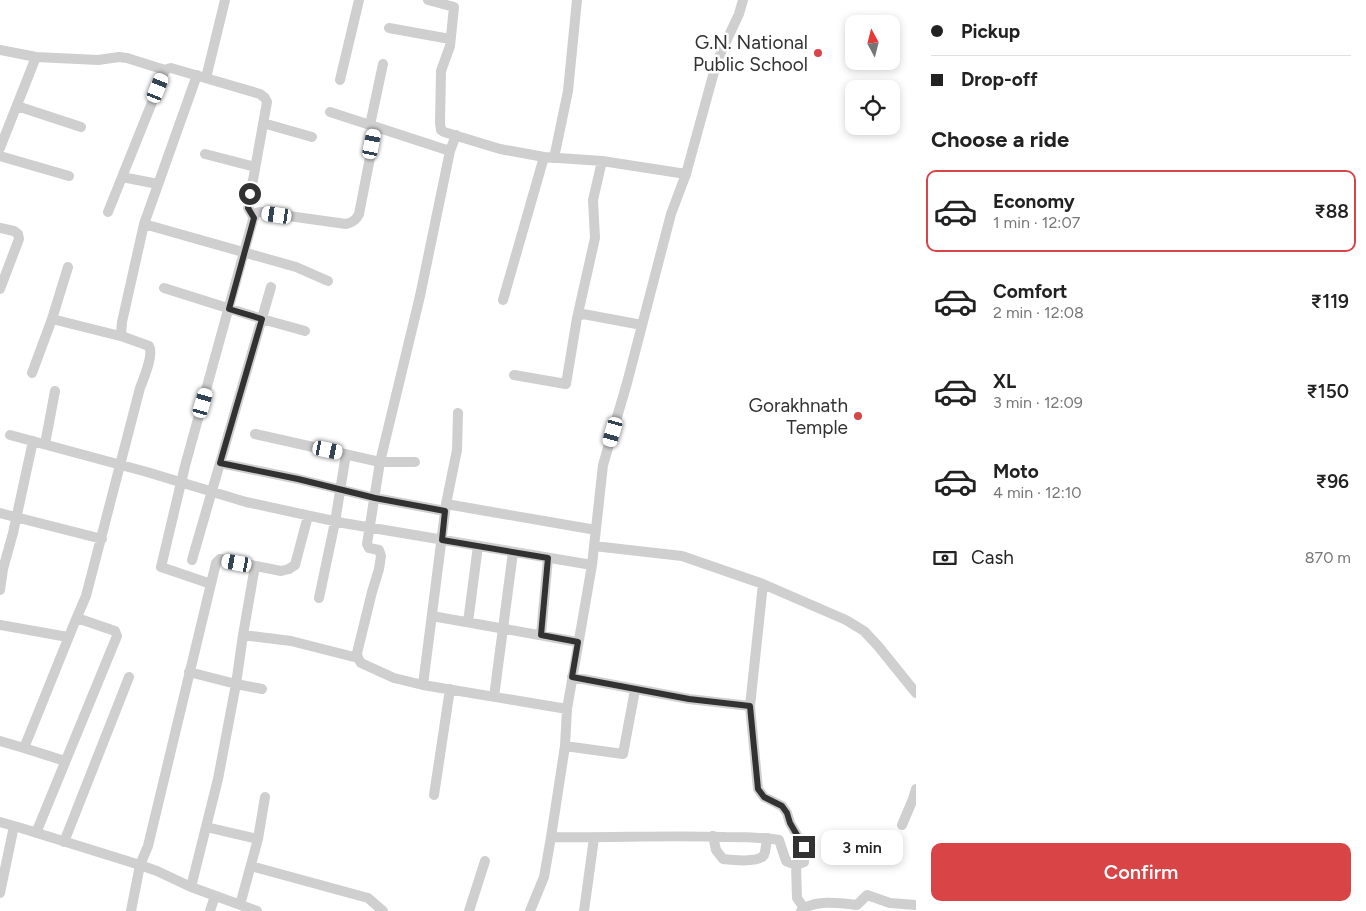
<!DOCTYPE html>
<html lang="en">
<head>
<meta charset="utf-8">
<style>
  :root { --surface:#fff; --page:#f6f6f6; --text:#222; --muted:#767676; --line:#e0e0e0; --accent:#d94547 }
  body { margin:0; font-family:Figtree,sans-serif; background:var(--page); color:var(--text); height:100vh; display:flex; flex-direction:column; font-size:19px; white-space:nowrap }
  * { box-sizing:border-box; margin:0 }
  p { font-size:16px; color:var(--muted) }
  .icon { flex:none; width:28px; height:28px; fill:none; stroke:currentColor; stroke-width:2; stroke-linecap:round; stroke-linejoin:round }
  .map { position:relative; flex:1; overflow:hidden }
  .sheet { display:flex; flex-direction:column; background:var(--surface); width:450px }
  .sheet>* { flex:none }
  .hud { display:grid; align-content:center; height:110px; padding:0 15px; background:var(--surface) }
  .needle { width:32px; rotate:353deg }
  .fabs { position:absolute; left:845px; top:15px; display:grid; gap:10px }
  .fabs a { display:grid; place-items:center; width:55px; height:55px; border-radius:10px; background:var(--surface); box-shadow:0 2px 8px #0003; font-size:25px }
  .end { position:absolute; width:22px; height:22px; margin:-11px; border:6px solid #323232; background:#fff; box-shadow:0 0 0 2px #fff }
  .from { border-radius:50% }
  .bubble { position:absolute; height:35px; border-radius:10px; background:var(--surface); box-shadow:0 2px 8px #0003; font-size:16px; font-weight:600; line-height:35px; text-align:center }
  .car { position:absolute; width:15px; height:30px; margin:-15px -8px; border-radius:6px; box-shadow:0 0 4px 1px #0007; background:linear-gradient(#fff 24%,#345 0 40%,#fff 0 76%,#345 0 86%,#fff 0) }
  .hud b { display:flex; align-items:center; gap:18px; height:48px; font-size:19px }
  .hud b+b { border-top:1px solid var(--line) }
  .hud i { width:12px; height:12px; background:var(--text) }
  ul { padding:0; list-style:none }
  li { display:flex; align-items:center; gap:15px; height:82px; margin:0 10px 8px; padding:0 5px; border:2px solid transparent; border-radius:10px }
  li div { flex:1 }
  li b { display:block; font-size:19px }
  li em { font-style:normal; font-weight:600 }
  li.on { border-color:var(--accent) }
  li>.icon { width:45px; height:45px; stroke-width:1.5 }
  h2 { padding:0 15px; font-size:22px; line-height:60px }
  .pay { display:flex; align-items:center; gap:12px; height:55px; padding:0 15px; font-size:19px }
  .pay p { margin-inline-start:auto }
  .button { display:flex; gap:10px; margin-top:auto; padding:10px 15px }
  .button a { flex:1; height:58px; border-radius:10px; background:var(--accent); color:#fff; font-size:20px; font-weight:600; line-height:58px; text-align:center }
  main { display:flex; flex:1; min-height:0 }
  .map>svg:first-child { display:block }
  .lines { fill:none; stroke-linecap:round; stroke-linejoin:round }
  .minor { stroke:#cfcfcf; stroke-width:10 }
  .route { stroke:#323232; stroke-width:6 }
  .poi-dot { fill:#d94547; stroke:#fff; stroke-width:2 }
  .labels { text-anchor:middle; stroke-width:5; stroke-linejoin:round; paint-order:stroke }
  .poi-label { font-size:19px; fill:#323232; stroke:#fff; text-anchor:end }
</style>
</head>
<body>
<main>
<div class="map">
<svg width="916" height="911" viewBox="0 0 916 911">
  <rect width="100%" height="100%" fill="#fff"/>
  <g class="lines">
    <path class="minor" d="M428,0l26,7 -4,39 -9,25 -1,52 1,7 3,2 56,17 44,8 58,4 84,13
      M389,28l61,11
      M0,50l36,7 62,3 21,-3 8,1 38,12
      M206,78l19,-78
      M340,80l19,-80
      M17,106l64,21
      M330,112l120,39
      M263,123l49,14
      M370,125l13,-61
      M456,135l-6,16 -30,145 -40,166 -13,82 2,4 10,2 2,6 -2,13 -7,23 -15,61 1,5 3,5 33,15 29,7 144,24
      M0,148l36,-91
      M205,154l50,13
      M0,156l69,20
      M554,158l14,-67 9,-91
      M122,177l36,7
      M108,212l57,-142 2,-1 4,-1 89,26 5,4 2,4 -19,106 6,10
      M144,224l152,43 32,14
      M0,228l14,3 4,3 1,5 -19,50
      M68,267l-16,52 72,18
      M164,288l98,31 43,12
      M503,300l41,-143
      M577,318l18,-80 -2,-38 9,-39
      M32,373l20,-54
      M514,375l52,9 11,-66 1,-2 5,-2 59,11
      M255,434l125,28h35
      M10,435l137,37 99,30 97,21 249,42
      M45,444l10,-53
      M220,463l78,16 77,19 70,13
      M446,504l150,26
      M0,513l102,26
      M594,546l88,10 81,28 83,36 18,11 14,15 38,47
      M192,560l79,-273
      M255,566l-12,69 -7,49 26,5
      M211,584l-50,-17 24,-101 69,-250 2,-3 4,-1 86,12c7,-2 10,-4 13,-10l17,-87
      M763,584l-13,122 8,83 6,8 18,9 5,7 3,10 14,24v15l-8,3
      M0,590l3,-21 10,-36 20,-92
      M319,598l16,-76 11,-68
      M432,616l146,26
      M468,622l10,-76
      M0,625l68,12
      M243,635l48,6 67,17
      M541,635l7,-77
      M189,672l47,12 -18,95 -27,108
      M572,677l117,22 61,7
      M423,685l23,-181 11,-54 1,-37
      M494,697l19,-145
      M0,741l24,7 50,-124 12,-28 54,-208c4,-11 14,-33 9,-42l-25,-9 -3,-4 1,-11 22,-98 53,-149
      M565,746l58,8 12,-64
      M24,748l41,13
      M434,795l16,-106
      M0,822l21,6 119,37 17,6 34,16 66,24
      M902,825l11,-26 3,-10
      M206,827l52,12
      M36,833l81,-197 -2,-5 -38,-13
      M713,836l3,14 7,9c8,1 36,4 41,-4 2,-5 2,-12 3,-17
      M551,837c58,1 116,-2 174,0 18,0 36,0 54,3l7,21 10,4 1,33 7,10
      M64,842l65,-165
      M251,866l117,32 15,13
      M0,893l14,-67
      M240,905l18,-66 7,-42
      M131,911l9,-46 8,-19 68,-283 4,-4 61,12 8,-2 6,-4 13,-49
      M210,911l5,-15
      M469,911l16,-50
      M530,911l14,-34 7,-40 14,-91 2,-37 25,-144 11,-100 24,-82 44,-169 15,-40 31,-113 22,-47 4,-14
      M584,911l10,-73
      M801,911c12,-12 41,-8 56,-6l10,-10 23,8 26,2"/>
  </g>
  <g class="lines">
    <path class="route" d="M250,194l-2,14 6,10 -25,91 33,10 -42,144 78,16 77,19 70,13 -3,29 106,18 -7,77 37,7 -6,35 117,22 61,7 8,83 6,8 18,9 5,7 3,10 14,24"/>
  </g>
  <g class="poi-dot">
    <circle cx="818" cy="53" r="5"/>
    <circle cx="858" cy="416" r="5"/>
  </g>
  <g class="labels">
    <g class="poi-label">
      <text x="808" y="49">G.N. National<tspan x="808" dy="22">Public School</tspan></text>
      <text x="848" y="412">Gorakhnath<tspan x="848" dy="22">Temple</tspan></text>
    </g>
  </g>
</svg>
<div class="fabs">
<a><svg class="needle" viewBox="-14 -14 28 28"><path d="M0-13l5 13h-10z" fill="#e53935"/><path d="M0 13l5-13h-10z" fill="#767676"/></svg></a>
<a><svg class="icon" aria-label="locate" viewBox="0 0 24 24"><circle cx="12" cy="12" r="6"/><path d="M12 2v4M12 18v4M2 12h4M18 12h4"/></svg></a>
</div>
<i class="end from" style="left:250px;top:194px"></i>
<i class="end" style="left:804px;top:847px"></i>
<div class="bubble" style="left:821px;top:830px;width:82px">3 min</div>
<i class="car" style="left:158px;top:88px;rotate:22deg"></i>
<i class="car" style="left:372px;top:144px;rotate:11deg"></i>
<i class="car" style="left:277px;top:215px;rotate:278deg"></i>
<i class="car" style="left:203px;top:403px;rotate:16deg"></i>
<i class="car" style="left:613px;top:432px;rotate:196deg"></i>
<i class="car" style="left:328px;top:450px;rotate:102deg"></i>
<i class="car" style="left:237px;top:563px;rotate:280deg"></i>
</div>
<section class="sheet">
<div class="hud">
<b><i class="from"></i>Pickup</b>
<b><i></i>Drop-off</b>
</div>
<h2>Choose a ride</h2>
<ul>
<li class="on"><svg class="icon" aria-label="car" viewBox="0 0 24 24"><path d="M5 17H2v-5l4-1 3-4h7l3 4 3 1v5h-3M9 17h6M6 11h13"/><circle cx="7" cy="17" r="2"/><circle cx="17" cy="17" r="2"/></svg><div><b>Economy</b><p>1 min · 12:07</p></div><em>₹88</em></li>
<li><svg class="icon" aria-label="car" viewBox="0 0 24 24"><path d="M5 17H2v-5l4-1 3-4h7l3 4 3 1v5h-3M9 17h6M6 11h13"/><circle cx="7" cy="17" r="2"/><circle cx="17" cy="17" r="2"/></svg><div><b>Comfort</b><p>2 min · 12:08</p></div><em>₹119</em></li>
<li><svg class="icon" aria-label="car" viewBox="0 0 24 24"><path d="M5 17H2v-5l4-1 3-4h7l3 4 3 1v5h-3M9 17h6M6 11h13"/><circle cx="7" cy="17" r="2"/><circle cx="17" cy="17" r="2"/></svg><div><b>XL</b><p>3 min · 12:09</p></div><em>₹150</em></li>
<li><svg class="icon" aria-label="car" viewBox="0 0 24 24"><path d="M5 17H2v-5l4-1 3-4h7l3 4 3 1v5h-3M9 17h6M6 11h13"/><circle cx="7" cy="17" r="2"/><circle cx="17" cy="17" r="2"/></svg><div><b>Moto</b><p>4 min · 12:10</p></div><em>₹96</em></li>
</ul>
<div class="pay"><svg class="icon" aria-label="cash" viewBox="0 0 24 24"><path d="M3 7h18v10H3z"/><circle cx="12" cy="12" r="2"/></svg>Cash<p>870 m</p></div>
<div class="button"><a>Confirm</a></div>
</section>
</main>
</body>
</html>
